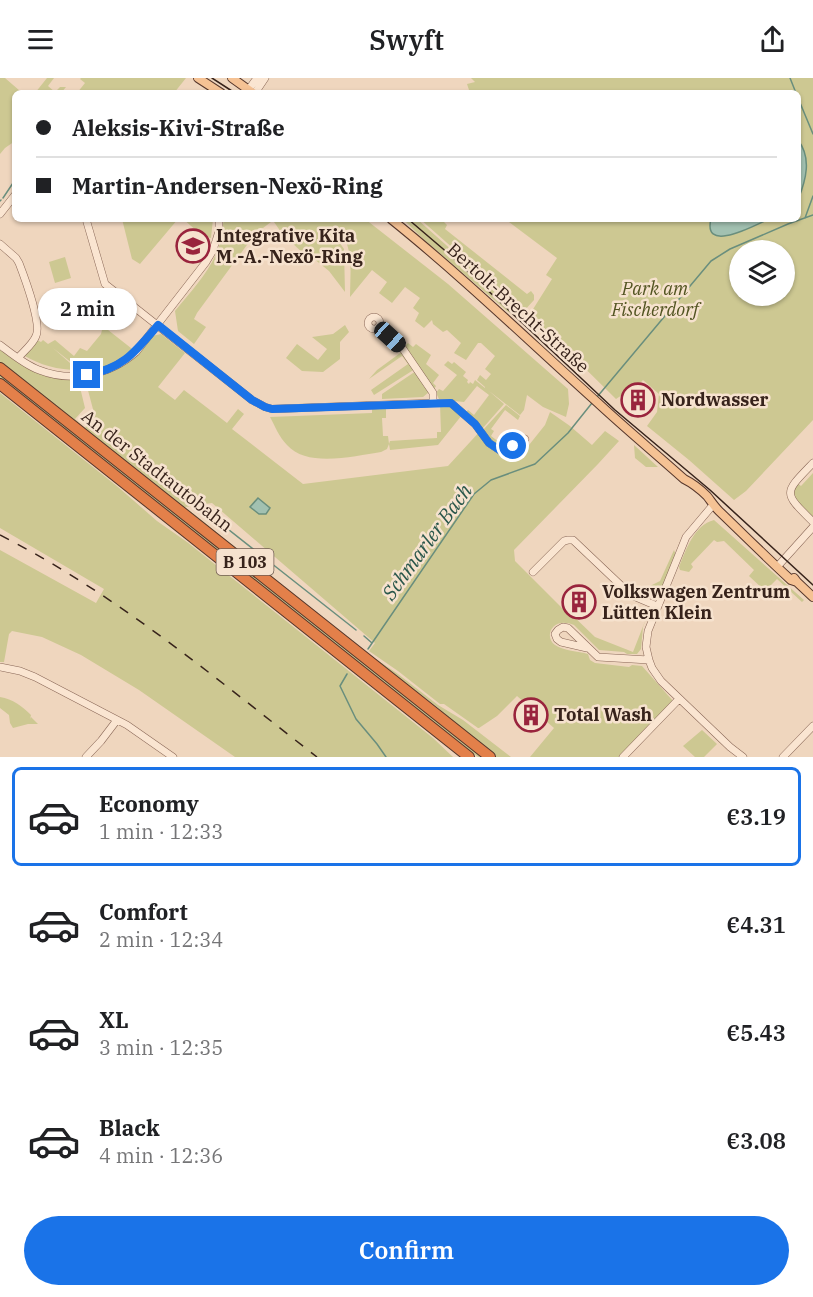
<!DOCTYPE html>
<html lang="en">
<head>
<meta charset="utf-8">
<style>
  :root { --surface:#fff; --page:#f2f2f2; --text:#202124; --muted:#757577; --line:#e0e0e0; --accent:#1a73e8 }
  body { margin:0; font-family:"IBM Plex Serif",serif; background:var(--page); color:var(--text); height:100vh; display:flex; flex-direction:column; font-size:22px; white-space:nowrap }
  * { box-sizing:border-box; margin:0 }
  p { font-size:20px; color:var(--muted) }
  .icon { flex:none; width:33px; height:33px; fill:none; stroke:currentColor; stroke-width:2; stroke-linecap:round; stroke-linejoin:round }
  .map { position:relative; height:679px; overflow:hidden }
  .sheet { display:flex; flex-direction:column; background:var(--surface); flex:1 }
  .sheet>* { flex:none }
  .guide { position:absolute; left:12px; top:12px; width:789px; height:132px; border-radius:9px; box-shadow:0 2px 4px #0004; display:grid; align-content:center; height:132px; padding:0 24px; background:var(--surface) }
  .fabs { position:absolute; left:729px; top:162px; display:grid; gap:12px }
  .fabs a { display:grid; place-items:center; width:66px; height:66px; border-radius:50%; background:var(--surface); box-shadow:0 2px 4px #0004; font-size:30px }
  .end { position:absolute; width:27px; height:27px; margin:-14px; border:8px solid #1a73e8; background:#fff; box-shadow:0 0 0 3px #fff }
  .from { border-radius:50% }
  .bubble { position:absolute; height:42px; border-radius:21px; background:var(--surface); box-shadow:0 2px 4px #0004; font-size:20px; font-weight:600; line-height:42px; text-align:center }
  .car { position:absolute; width:18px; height:36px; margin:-18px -9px; border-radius:8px; box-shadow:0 0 4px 2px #0007; background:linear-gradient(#222 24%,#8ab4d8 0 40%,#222 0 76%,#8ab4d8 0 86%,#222 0) }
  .guide b { display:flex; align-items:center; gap:21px; height:57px; font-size:22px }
  .guide b+b { border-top:2px solid var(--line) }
  .guide i { width:15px; height:15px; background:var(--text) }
  ul { padding:10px 0 0; list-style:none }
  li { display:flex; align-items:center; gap:18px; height:99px; margin:0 12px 9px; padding:0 12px; border:3px solid transparent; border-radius:9px }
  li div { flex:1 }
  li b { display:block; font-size:22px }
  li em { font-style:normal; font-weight:600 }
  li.selected { border-color:var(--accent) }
  li>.icon { width:54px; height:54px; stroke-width:1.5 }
  .button { display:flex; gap:12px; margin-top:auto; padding:12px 24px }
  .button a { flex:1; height:69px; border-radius:36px; background:var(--accent); color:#fff; font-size:24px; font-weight:600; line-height:69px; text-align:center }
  header { display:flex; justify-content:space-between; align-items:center; height:78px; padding:0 24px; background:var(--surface); font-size:27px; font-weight:600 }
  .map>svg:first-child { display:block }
  .green { fill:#cdc892; fill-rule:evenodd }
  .water { fill:#a2c1b1; stroke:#698e7d; stroke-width:1.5 }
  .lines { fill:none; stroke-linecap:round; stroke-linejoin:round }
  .stream { stroke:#698e7d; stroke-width:1.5 }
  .minor-casing { stroke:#886656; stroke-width:8 }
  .major-casing { stroke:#55362b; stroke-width:10 }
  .highway-casing { stroke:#55362b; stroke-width:12 }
  .minor { stroke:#fae5d1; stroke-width:7 }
  .major { stroke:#f5c294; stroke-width:8 }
  .highway { stroke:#e3804a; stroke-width:10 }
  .tram { stroke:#37231b; stroke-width:1.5 }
  .rail { stroke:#37231b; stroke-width:1.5; stroke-dasharray:10 10; stroke-linecap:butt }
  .route { stroke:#1a73e8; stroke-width:8 }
  .labels { text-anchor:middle; stroke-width:5; stroke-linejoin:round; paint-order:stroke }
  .shield { fill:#f6e2ce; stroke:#705c51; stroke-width:1.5 }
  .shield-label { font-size:16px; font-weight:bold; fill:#37231b }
  .poi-label { font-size:18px; font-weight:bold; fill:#37231b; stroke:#f6e2ce; text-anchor:start }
  .park-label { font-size:18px; font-style:italic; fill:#525421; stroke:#f6e2ce }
  .street-label { font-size:18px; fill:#37231b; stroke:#f6e2ce }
  .water-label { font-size:20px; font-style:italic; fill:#2a574b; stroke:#f6e2ce }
</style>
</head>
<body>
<header><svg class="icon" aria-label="menu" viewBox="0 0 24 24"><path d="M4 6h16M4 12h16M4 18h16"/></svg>Swyft<svg class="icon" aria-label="share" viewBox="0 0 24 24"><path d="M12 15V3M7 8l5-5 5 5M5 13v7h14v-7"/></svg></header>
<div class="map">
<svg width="813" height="679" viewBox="0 0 813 679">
  <rect width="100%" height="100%" fill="#efd6be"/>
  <path class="green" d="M0,0h5l15,13 -1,2h-4v48l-10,7 -5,6z
    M47,0h7l-6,8 7,6 5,-5h6l-5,6h-26z
    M81,0h105l-12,15h-97l8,-10 -5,-4z
    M471,0h342v342l-67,71 -12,9 -45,-40 -42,-34 10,-14 2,-18 -16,-14 -7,7 -4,-3 -7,9 -9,6 -86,-85 22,-35 -6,-4 11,-17 -52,-39h293v-126h-328l-3,-9 8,-2zM740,172h44v46h-44z
    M122,141h56l-38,45 -8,-5z
    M183,141h30l-2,19c-11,-2 -19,-12 -28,-19z
    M224,141h141l83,65 120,105 1,15 -3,13 -23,-10 -16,-12 -3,15 -4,5 -31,-24 15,13 -22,25 16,24 31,-8 16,-20 5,-13 20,14 22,19 13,-14 14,10 -21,23 -84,86 1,11 51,51 2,-1 27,26 38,15 16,-41 -2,-2 2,-2 1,1 -7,19 -2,22 -4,5h-10l-3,-2 -25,-2 -25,-25c-21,-9 -31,11 -19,20 9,6 23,6 33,9l2,6 5,3 34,4 3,-2 10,1 31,35 -52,56h-91l24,-29 -37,-32 -20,20 -18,12h-1l-34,-24h-4l-42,-33 -29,-20 6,-8 -163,-140 -27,4 185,148 28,19 40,31 25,15 48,37h-16l-44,-34 -3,-6 -11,-10 -54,-41 -383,-303v-15l37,25 12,4 29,2 7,29 -10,11 10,9 9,-15 -9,-34 22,-7 45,-36 9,-2 24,19 -27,34 17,13 9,-10 43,33 11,-14 6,5 -12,15 71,55 145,-18 34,-37 -16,-17 2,-2 6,5 15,-20 -12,-9 -13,16 -10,-1h-14l-4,-8 3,-4 4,2 14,-16 -13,-10 4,-4 4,3 2,-2 12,10 -3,4 5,4 -1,2 2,2 1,-2 3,2 2,-4 10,8v-1l-8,-7 3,-5 6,5 5,-6 -6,-5 10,-13 -14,-13h-3l-12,17 -12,-7 7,-10 -14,-13 -4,2 -10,-8 -1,-4 -8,8 -9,-7 4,-8 -6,-5 7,-10 -15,-11 -13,16 -13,-10 8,-11 -15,-12 -22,27c0,-20 3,-40 -5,-58l-10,-3 9,13 1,43 -16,-21 -21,-17 -2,2 -16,-15 -2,1 -14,-20h-3l-16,12 -58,79 -3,6 12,8 -12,17 -16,-13 -3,-20c17,-21 37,-41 45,-68 2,-8 2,-16 4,-24z
    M403,141h14l105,94c-5,4 -10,1 -15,-2l-84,-72z
    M420,141h21l6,6 -2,4 82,65 4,-3 3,4v5l-10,11z
    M65,179l6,21 -16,5 -6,-21z
    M345,247l4,7 -9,10v17l-17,13 -21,-1 -16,-13 11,-14 21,16 9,-11 -15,-12 21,-3z
    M103,248l33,26 -6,5 -43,18 -34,-27 25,22c-20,0 -38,-5 -55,-15l14,-15 4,2 2,-2 5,4 7,-4 19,16 6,-8 7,3 14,-17z
    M408,265l5,4 3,-3 15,11 -5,9 13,11 -6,8 3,3 -2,3 -29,-43z
    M403,273l12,18 -41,26 -3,-5 37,-26 -6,-8 -33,23 8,-9z
    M416,293l13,21 -6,5 -41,2v-5z
    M0,296l483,383h-5l-478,-379z
    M0,315l118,94 39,34 30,21 246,196 20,19h-218l-96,-67 -58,-35 -39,-18 -30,-6 -3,3 -5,28h-4v-112l96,53 8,-14 -104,-61z
    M440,326h8l14,11 -24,30 -48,5 -1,-6 1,-3 47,-3v-6h4z
    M506,327l14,11 -2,4 -13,-10 -14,19 3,2 -3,5 12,9 -3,4 -10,-8 -7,-11z
    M372,331h14v9h-4l1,18h5l1,8 -2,5 -6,3c-27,4 -74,16 -94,-7 -8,-8 -12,-19 -17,-28l102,-4z
    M634,367l24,22h-12l-11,-9z
    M813,395v44l-17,-16 -3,-9 4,-9 4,3z
    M714,442l90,80 -2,2 -25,-23 -12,12 -16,-15 5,-6 -30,-29 -7,1 -3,-2 -23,24 2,3 -4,5 -9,-2 -1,-3c7,-17 15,-42 35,-47z
    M674,472l2,5 -15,36 -2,-1c-4,8 -10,7 -17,4l2,-5 16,-8z
    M0,619c13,2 22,9 31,18l-1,4 1,-2 7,7h-10l-15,4 -3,-5 -1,-8 -9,-7z
    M702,652l15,14 -13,13h-9l-12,-11z"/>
  <path class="water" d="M798,62c14,18 8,40 0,60z
    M711,141h58c-12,5 -67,36 -58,0z
    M258,420l12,10 -4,6h-7l-9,-7z"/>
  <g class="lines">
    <path class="stream" d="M790,0l6,15
      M798,20l15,36
      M3,120l12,-18
      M0,123l1,-1
      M805,140l8,-22
      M597,319l114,-136 19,-12 58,-25 25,-9
      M205,433l151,119
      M364,558l8,7
      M368,571l106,-155 17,-14 44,-16 33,-31 24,-30
      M347,596l-7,12 16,33 21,25 9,13"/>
    <defs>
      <path id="minor" d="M246,15l11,-15
        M255,15l10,-15
        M0,136l15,-19
        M86,141l19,65 147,116 13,7 7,2 161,-6v-10l-30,-44 -25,-22
        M0,166l16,14 3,5c5,13 23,61 17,73 -3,8 -12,15 -18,22
        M368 245a6 6 0 1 1 12 0a6 6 0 1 1-12 0Z
        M0,267c12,9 25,20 39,25 33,13 71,5 97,-18l70,-90 6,-10 4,-11 3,-10v-12
        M433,325h18l24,21 14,19 12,8 12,-5 12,-7
        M813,385c-30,31 -30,29 0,59
        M713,427l-27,32 -38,94 -2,16 3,13 3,8 9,13 69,66 13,10
        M777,489l36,-40
        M533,494l31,-31 4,-1h5l58,55 26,11
        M587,570l-26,-6 -4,-3 -2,-5 3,-4 5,-3 5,1 30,29 51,3
        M0,589l20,4 15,6 92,48 46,32
        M86,679l15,-16 16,-21
        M623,679l56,-58
        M783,679l30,-31"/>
      <path id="major" d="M198,0l23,15
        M232,0l21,15
        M391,141c72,58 138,122 207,184 28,26 57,50 86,76 8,4 16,10 23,17 4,5 7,10 12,15 24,23 47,46 72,69l6,2
        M794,500l3,4 16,15"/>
      <path id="highway" d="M0,290l490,389
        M0,306l469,373"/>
    </defs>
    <use href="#minor" class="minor-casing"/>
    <use href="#major" class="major-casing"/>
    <use href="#highway" class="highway-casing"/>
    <use href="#minor" class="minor"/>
    <use href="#major" class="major"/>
    <use href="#highway" class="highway"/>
    <path class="tram" d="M212,0l23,15
      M408,141l41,35 166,156 95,80 103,95"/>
    <path class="rail" d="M0,457c116,59 215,143 317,222"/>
  </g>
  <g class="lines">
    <path class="route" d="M87,297c37,-7 48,-23 71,-50l94,75 13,7 7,2 179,-6 24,21 14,19 12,8 12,-5"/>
  </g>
  <defs>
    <symbol id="school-ring" viewBox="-11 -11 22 22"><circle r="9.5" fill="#f6e2ce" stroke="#99243d" stroke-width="1.5"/><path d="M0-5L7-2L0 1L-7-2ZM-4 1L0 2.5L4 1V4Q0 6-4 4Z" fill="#99243d"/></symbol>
    <symbol id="building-ring" viewBox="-11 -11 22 22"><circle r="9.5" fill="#f6e2ce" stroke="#99243d" stroke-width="1.5"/><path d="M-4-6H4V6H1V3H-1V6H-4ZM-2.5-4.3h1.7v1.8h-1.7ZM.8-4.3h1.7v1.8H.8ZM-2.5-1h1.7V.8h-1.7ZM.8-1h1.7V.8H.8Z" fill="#99243d"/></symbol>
  </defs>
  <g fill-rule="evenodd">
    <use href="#school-ring" x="174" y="149" width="38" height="38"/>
    <use href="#building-ring" x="619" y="303" width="38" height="38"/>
    <use href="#building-ring" x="560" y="505" width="38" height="38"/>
    <use href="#building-ring" x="512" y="618" width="38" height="38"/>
  </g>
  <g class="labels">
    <rect class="shield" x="216.5" y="471" width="57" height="26" rx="4.5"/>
    <g class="shield-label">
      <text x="245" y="490">B 103</text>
    </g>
    <g class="poi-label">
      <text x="216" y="164">Integrative Kita<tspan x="216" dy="21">M.-A.-Nexö-Ring</tspan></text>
      <text x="661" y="328">Nordwasser</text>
      <text x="602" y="520">Volkswagen Zentrum<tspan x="602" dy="21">Lütten Klein</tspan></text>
      <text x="554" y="643">Total Wash</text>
    </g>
    <g class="park-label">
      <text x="655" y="217">Park am<tspan x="655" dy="21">Fischerdorf</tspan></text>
    </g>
    <g class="street-label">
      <text transform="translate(518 230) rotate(42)" y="6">Bertolt-Brecht-Straße</text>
      <text transform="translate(157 393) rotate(38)" y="6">An der Stadtautobahn</text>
    </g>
    <g class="water-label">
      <text transform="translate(427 464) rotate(-54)" y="7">Schmarler Bach</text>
    </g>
  </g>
</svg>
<div class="fabs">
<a><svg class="icon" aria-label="layers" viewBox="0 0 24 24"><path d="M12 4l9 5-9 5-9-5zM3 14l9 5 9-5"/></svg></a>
</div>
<i class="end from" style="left:513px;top:368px"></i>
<i class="end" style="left:87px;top:297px"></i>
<div class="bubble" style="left:38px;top:210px;width:99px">2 min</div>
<i class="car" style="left:390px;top:259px;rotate:132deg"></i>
<div class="guide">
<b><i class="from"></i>Aleksis-Kivi-Straße</b>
<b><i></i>Martin-Andersen-Nexö-Ring</b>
</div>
</div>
<section class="sheet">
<ul>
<li class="selected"><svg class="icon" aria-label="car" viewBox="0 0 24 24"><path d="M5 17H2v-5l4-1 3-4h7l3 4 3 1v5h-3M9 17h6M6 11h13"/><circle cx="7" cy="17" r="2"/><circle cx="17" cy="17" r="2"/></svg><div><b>Economy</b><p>1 min · 12:33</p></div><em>€3.19</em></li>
<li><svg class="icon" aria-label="car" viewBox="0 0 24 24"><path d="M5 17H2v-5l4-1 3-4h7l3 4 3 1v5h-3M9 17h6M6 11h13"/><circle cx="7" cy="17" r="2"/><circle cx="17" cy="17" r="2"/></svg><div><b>Comfort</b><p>2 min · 12:34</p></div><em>€4.31</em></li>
<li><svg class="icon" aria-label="car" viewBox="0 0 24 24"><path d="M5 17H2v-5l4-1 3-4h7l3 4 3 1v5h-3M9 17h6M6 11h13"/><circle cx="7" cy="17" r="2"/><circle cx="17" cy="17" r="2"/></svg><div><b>XL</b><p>3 min · 12:35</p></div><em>€5.43</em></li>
<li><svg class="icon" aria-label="car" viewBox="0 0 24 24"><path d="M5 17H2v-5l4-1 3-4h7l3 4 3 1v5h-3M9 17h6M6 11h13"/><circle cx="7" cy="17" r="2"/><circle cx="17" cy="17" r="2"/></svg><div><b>Black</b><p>4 min · 12:36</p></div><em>€3.08</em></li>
</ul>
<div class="button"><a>Confirm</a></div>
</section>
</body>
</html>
